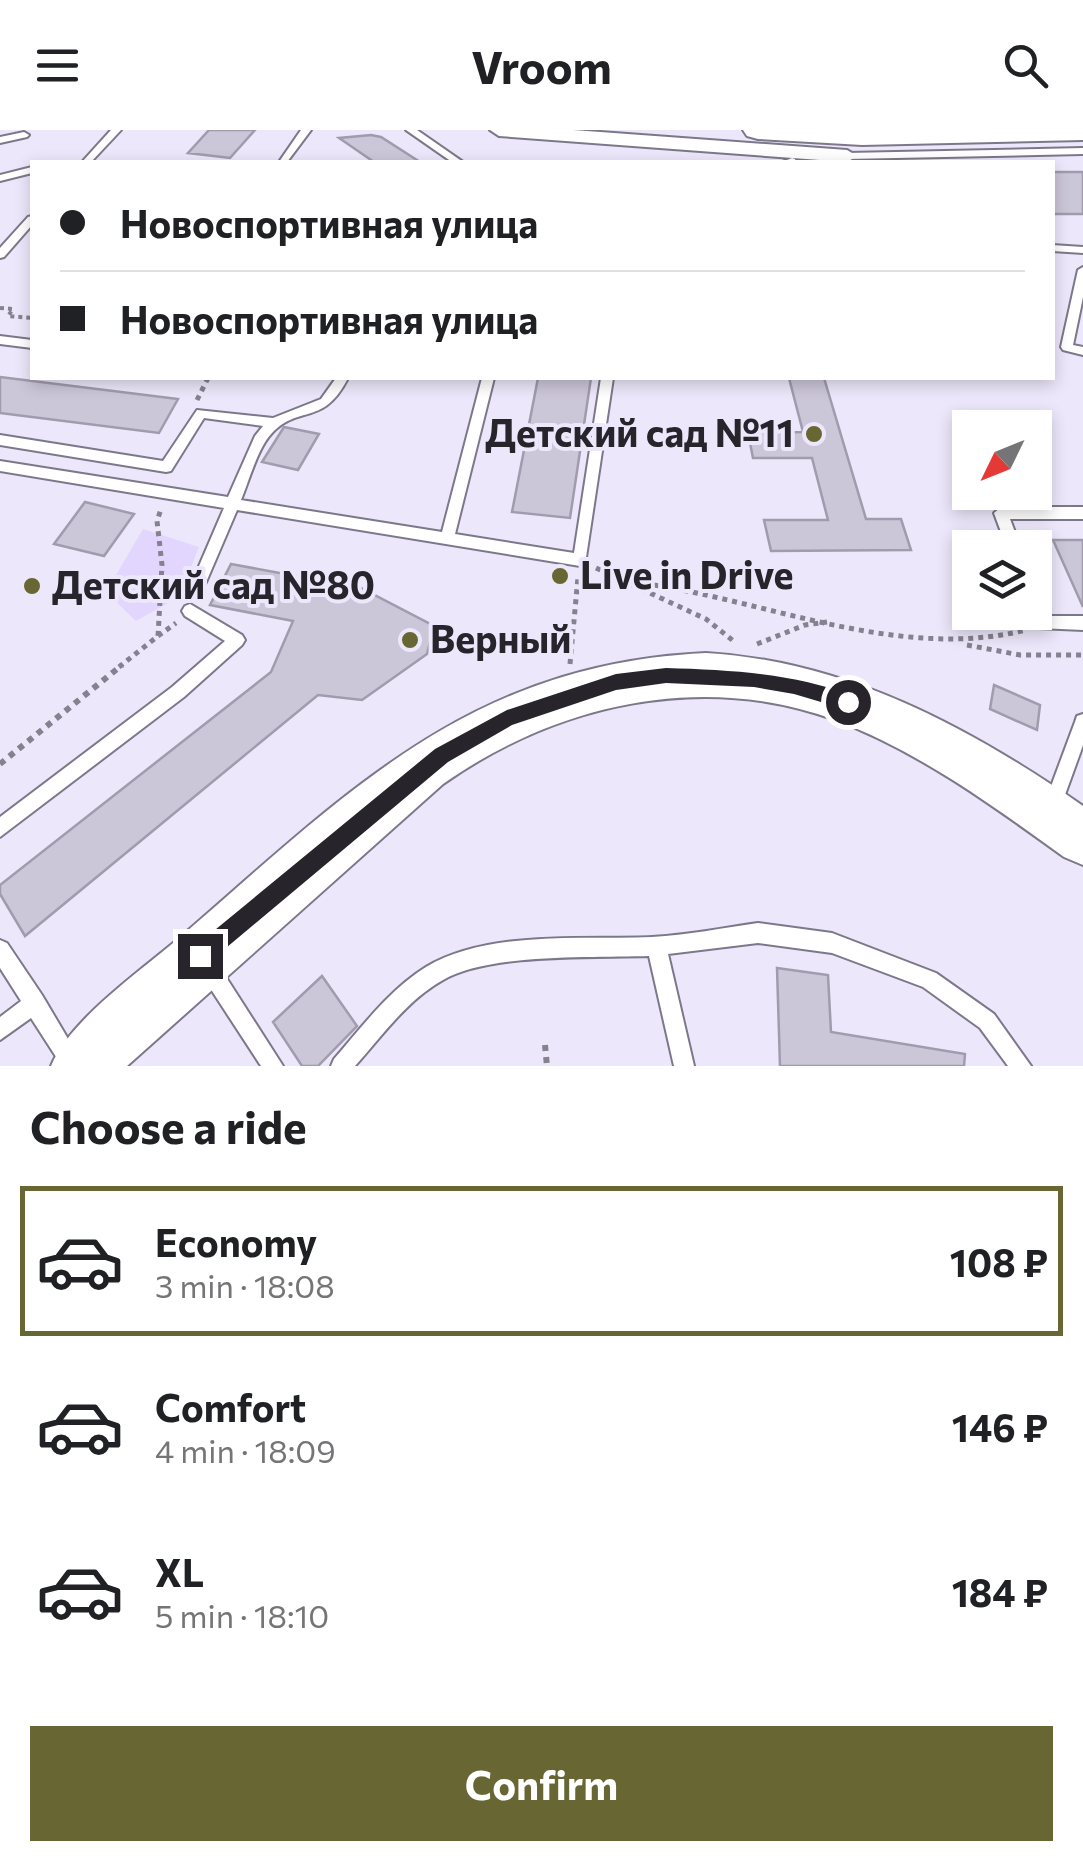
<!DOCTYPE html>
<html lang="en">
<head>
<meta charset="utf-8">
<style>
  :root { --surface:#fff; --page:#f2f2f2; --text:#202124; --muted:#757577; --line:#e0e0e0; --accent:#686632 }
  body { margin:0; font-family:Commissioner,sans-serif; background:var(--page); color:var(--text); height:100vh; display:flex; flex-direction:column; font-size:38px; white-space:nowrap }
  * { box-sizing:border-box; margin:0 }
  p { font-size:32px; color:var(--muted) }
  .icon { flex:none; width:55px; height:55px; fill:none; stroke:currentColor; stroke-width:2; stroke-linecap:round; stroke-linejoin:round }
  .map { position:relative; height:936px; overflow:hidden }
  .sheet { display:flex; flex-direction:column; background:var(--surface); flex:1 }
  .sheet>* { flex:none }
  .top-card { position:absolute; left:30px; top:30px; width:1025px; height:220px; border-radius:0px; box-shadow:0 5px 15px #0003; display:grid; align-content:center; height:220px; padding:0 30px; background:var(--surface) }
  .needle { width:65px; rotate:227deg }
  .fabs { position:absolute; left:952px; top:280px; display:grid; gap:20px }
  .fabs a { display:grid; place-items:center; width:100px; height:100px; border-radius:0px; background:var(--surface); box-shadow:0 5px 15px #0003; font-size:50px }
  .end { position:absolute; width:45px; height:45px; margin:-22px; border:12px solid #27242b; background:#fff; box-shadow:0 0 0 5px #fff }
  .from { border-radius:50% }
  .top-card b { display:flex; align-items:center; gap:35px; height:95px; font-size:38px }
  .top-card b+b { border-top:2px solid var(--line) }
  .top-card i { width:25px; height:25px; background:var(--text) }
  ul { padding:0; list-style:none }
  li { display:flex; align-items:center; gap:30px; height:150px; margin:0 20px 15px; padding:0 10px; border:5px solid transparent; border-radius:0px }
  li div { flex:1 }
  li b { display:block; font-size:38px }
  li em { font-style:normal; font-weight:700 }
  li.active { border-color:var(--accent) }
  li>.icon { width:90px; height:90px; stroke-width:1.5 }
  h2 { padding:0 30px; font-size:45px; line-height:120px }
  .primary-button { display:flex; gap:20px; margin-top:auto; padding:20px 30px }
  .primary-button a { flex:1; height:115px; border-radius:0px; background:var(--accent); color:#fff; font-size:40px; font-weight:700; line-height:115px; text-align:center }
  header { display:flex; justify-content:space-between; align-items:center; height:130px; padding:0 30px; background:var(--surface); font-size:45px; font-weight:700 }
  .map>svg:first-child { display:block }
  .green { fill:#e3d6fe }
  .building { fill:#ccc6d9; stroke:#a19bad; stroke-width:2.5 }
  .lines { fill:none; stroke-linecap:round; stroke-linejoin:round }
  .lane-casing { stroke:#7d7889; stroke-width:4 }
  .street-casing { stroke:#7d7889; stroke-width:4 }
  .secondary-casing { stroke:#7d7889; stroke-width:4 }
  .primary-casing { stroke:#7d7889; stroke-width:4 }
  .path-far2 { stroke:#86818f; stroke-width:4; stroke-dasharray:4 4; stroke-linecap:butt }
  .path-far1 { stroke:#86818f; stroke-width:5; stroke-dasharray:5 5; stroke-linecap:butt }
  .path { stroke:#86818f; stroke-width:6; stroke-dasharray:6 6; stroke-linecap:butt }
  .lane { fill:#fff; fill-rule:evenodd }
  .street { fill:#fff; fill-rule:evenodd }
  .secondary { fill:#fff; fill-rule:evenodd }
  .primary { fill:#fff; fill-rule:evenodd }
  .route { fill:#27242b }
  .poi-dot { fill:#686632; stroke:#ede7fb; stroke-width:4 }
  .labels { text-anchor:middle; stroke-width:8; stroke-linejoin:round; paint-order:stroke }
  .poi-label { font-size:38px; font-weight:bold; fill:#27242b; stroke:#ede7fb; text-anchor:start }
</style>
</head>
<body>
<header><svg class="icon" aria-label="menu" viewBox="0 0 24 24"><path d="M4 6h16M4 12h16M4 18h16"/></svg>Vroom<svg class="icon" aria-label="search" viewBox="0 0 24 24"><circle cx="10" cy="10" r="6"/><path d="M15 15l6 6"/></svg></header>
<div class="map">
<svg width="1083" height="936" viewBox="0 0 1083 936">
  <rect width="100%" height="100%" fill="#ede7fb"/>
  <path class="green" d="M143,399l56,18 -20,50 -43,24 -30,-29z"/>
  <path class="building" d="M209,0h46l-25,28 -42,-5z
    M371,5l10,2 39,25h-46l-35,-24z
    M1052,42h31v42h-31z
    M0,247l178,22 -19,34 -159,-20z
    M538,248h53l-21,140 -58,-6z
    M789,248h35l42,141h35l10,31 -140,1 -7,-31h64l-16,-62h-59l-5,-25 55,-1z
    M284,297l35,7 -21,36 -36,-8z
    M85,372l49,12 -30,42 -50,-12z
    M1053,410h30v67z
    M231,434l130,24 73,38 -7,28 -65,46 -44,-5 -293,241 -25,-42v-9l271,-213 22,-51 -83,-16z
    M994,555l46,20 -3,25 -47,-21z
    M777,838l51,7 3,57 134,22 -1,12h-184z
    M322,846l35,50 -39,40h-16l-29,-44z"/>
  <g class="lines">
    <defs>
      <path id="lane" d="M111,0h10l-30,32h-9z
        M301,0h10l-24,32h-8z
        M406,0h11l46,32h-11z
        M24,2l5,3 -2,2 -27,6v-6z
        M1083,18v6l-236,5 -5,-3 5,-3z
        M792,28l3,1 1,3h-14z
        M32,37v6l-32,8v-6z
        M32,86v9l-28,32 -4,1v-10l28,-31z
        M1052,115l31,2v6l-31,-2z
        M1083,137v30l-10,48 10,2v8l-20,-5 -2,-3 17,-77z
        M0,206l32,4v8l-32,-4z
        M336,248h12c-25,49 -48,26 -76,55 -14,14 -23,48 -31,67l201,32 40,-154h12l-39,156 119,19 27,-175h12l-28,186 -5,2 -343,-56 -30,70 -2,4h-10l-2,-4 31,-72 -224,-37v-10l228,36 27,-61 8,-10 -59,-8 -33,53 -5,1 -166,-27v-10l163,26 34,-51 76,8 48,-19z
        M1001,377h82v12h-73l11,29h-14l-13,-35z
        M1035,466l5,1 8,19h35v14l-45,-2 -7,-16h4z
        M190,474l52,31 3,5 -3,5 -58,52 -184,140v-20l172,-130 53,-46 -40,-25 -3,-5 3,-5z
        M1083,584v31l-25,69 -6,3 -6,-3 -3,-6 32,-86 2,-6z
        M758,793l74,10 104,40 58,41 37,52h-23l-28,-38 -57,-41 -91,-34 -74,-10 -90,11 26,112h-20l-25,-110c-55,2 -160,-3 -206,24 -36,20 -61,56 -88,86h-24l3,-7c28,-32 55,-69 92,-92 62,-37 156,-27 226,-30 35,-2 71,-9 106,-14z
        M0,810l7,3 35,52 42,71h-22l-31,-48 -31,22v-23l21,-16 -21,-33z
        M208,827l7,3 68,106h-22l-60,-92 -3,-7 3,-7z"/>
      <path id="street" d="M490,0h83l274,20 10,6 -10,6 -348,-26z"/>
      <path id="secondary" d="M706,523c140,8 263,74 377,153v59l-19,-8c-72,-52 -146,-106 -229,-137 -133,-49 -278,-16 -392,64l-316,282h-76c19,-46 88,-94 127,-127 169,-146 291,-275 528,-286z"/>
      <path id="primary" d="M743,0h340v10l-221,5 -104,-6 -11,-3z"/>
    </defs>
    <use href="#lane" class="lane-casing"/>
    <use href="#street" class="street-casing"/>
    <use href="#secondary" class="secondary-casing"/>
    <use href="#primary" class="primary-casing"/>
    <path class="path-far2" d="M0,178l13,1 -5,7 24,2"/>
    <path class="path-far1" d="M197,270l11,-22
      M596,438l110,51 30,24
      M624,451c133,14 269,82 402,49
      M158,506l18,-13
      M757,514l48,-19 22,-3
      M967,515l53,10h63
      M570,534l8,-87
      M119,537l39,-31 4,-71 -5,-44 4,-12"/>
    <path class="path" d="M0,634l122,-99
      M545,915l2,21"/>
    <use href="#lane" class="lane"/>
    <use href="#street" class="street"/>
    <use href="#secondary" class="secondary"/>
    <use href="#primary" class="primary"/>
  </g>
  <path class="route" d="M666,538c65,2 126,5 188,28l2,6 -8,8 -54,-16 -40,-7 -88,-4 -50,7 -104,35 -64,37 -240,201 -8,3 -7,-3 -3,-7 3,-8 242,-199 72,-39 109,-36z"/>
  <g class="poi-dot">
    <circle cx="814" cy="304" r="10"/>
    <circle cx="560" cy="446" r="10"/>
    <circle cx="32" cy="456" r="10"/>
    <circle cx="410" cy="510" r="10"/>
  </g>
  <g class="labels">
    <g class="poi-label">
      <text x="794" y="317" text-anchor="end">Детский сад №11</text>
      <text x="580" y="459">Live in Drive</text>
      <text x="52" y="469">Детский сад №80</text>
      <text x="430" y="523">Верный</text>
    </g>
  </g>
</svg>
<div class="fabs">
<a><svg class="needle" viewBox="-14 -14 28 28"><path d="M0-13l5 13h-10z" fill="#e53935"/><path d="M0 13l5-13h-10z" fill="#757577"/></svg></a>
<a><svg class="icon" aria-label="layers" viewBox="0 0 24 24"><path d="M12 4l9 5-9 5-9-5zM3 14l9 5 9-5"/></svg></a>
</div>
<i class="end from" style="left:848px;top:572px"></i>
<i class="end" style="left:200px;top:826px"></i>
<div class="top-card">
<b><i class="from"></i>Новоспортивная улица</b>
<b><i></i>Новоспортивная улица</b>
</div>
</div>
<section class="sheet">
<h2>Choose a ride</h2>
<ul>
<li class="active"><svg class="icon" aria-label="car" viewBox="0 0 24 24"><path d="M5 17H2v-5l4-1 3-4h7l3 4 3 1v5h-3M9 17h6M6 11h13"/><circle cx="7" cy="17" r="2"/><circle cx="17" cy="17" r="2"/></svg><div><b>Economy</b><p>3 min · 18:08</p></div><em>108 ₽</em></li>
<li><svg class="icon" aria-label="car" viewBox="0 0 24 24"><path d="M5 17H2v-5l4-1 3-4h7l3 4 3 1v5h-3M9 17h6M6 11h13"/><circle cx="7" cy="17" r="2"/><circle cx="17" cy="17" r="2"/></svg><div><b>Comfort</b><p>4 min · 18:09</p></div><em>146 ₽</em></li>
<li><svg class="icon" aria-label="car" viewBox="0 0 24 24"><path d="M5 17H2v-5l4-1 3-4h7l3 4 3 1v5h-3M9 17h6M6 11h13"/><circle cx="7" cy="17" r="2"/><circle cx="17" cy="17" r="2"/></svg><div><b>XL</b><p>5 min · 18:10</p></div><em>184 ₽</em></li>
</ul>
<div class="primary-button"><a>Confirm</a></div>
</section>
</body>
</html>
